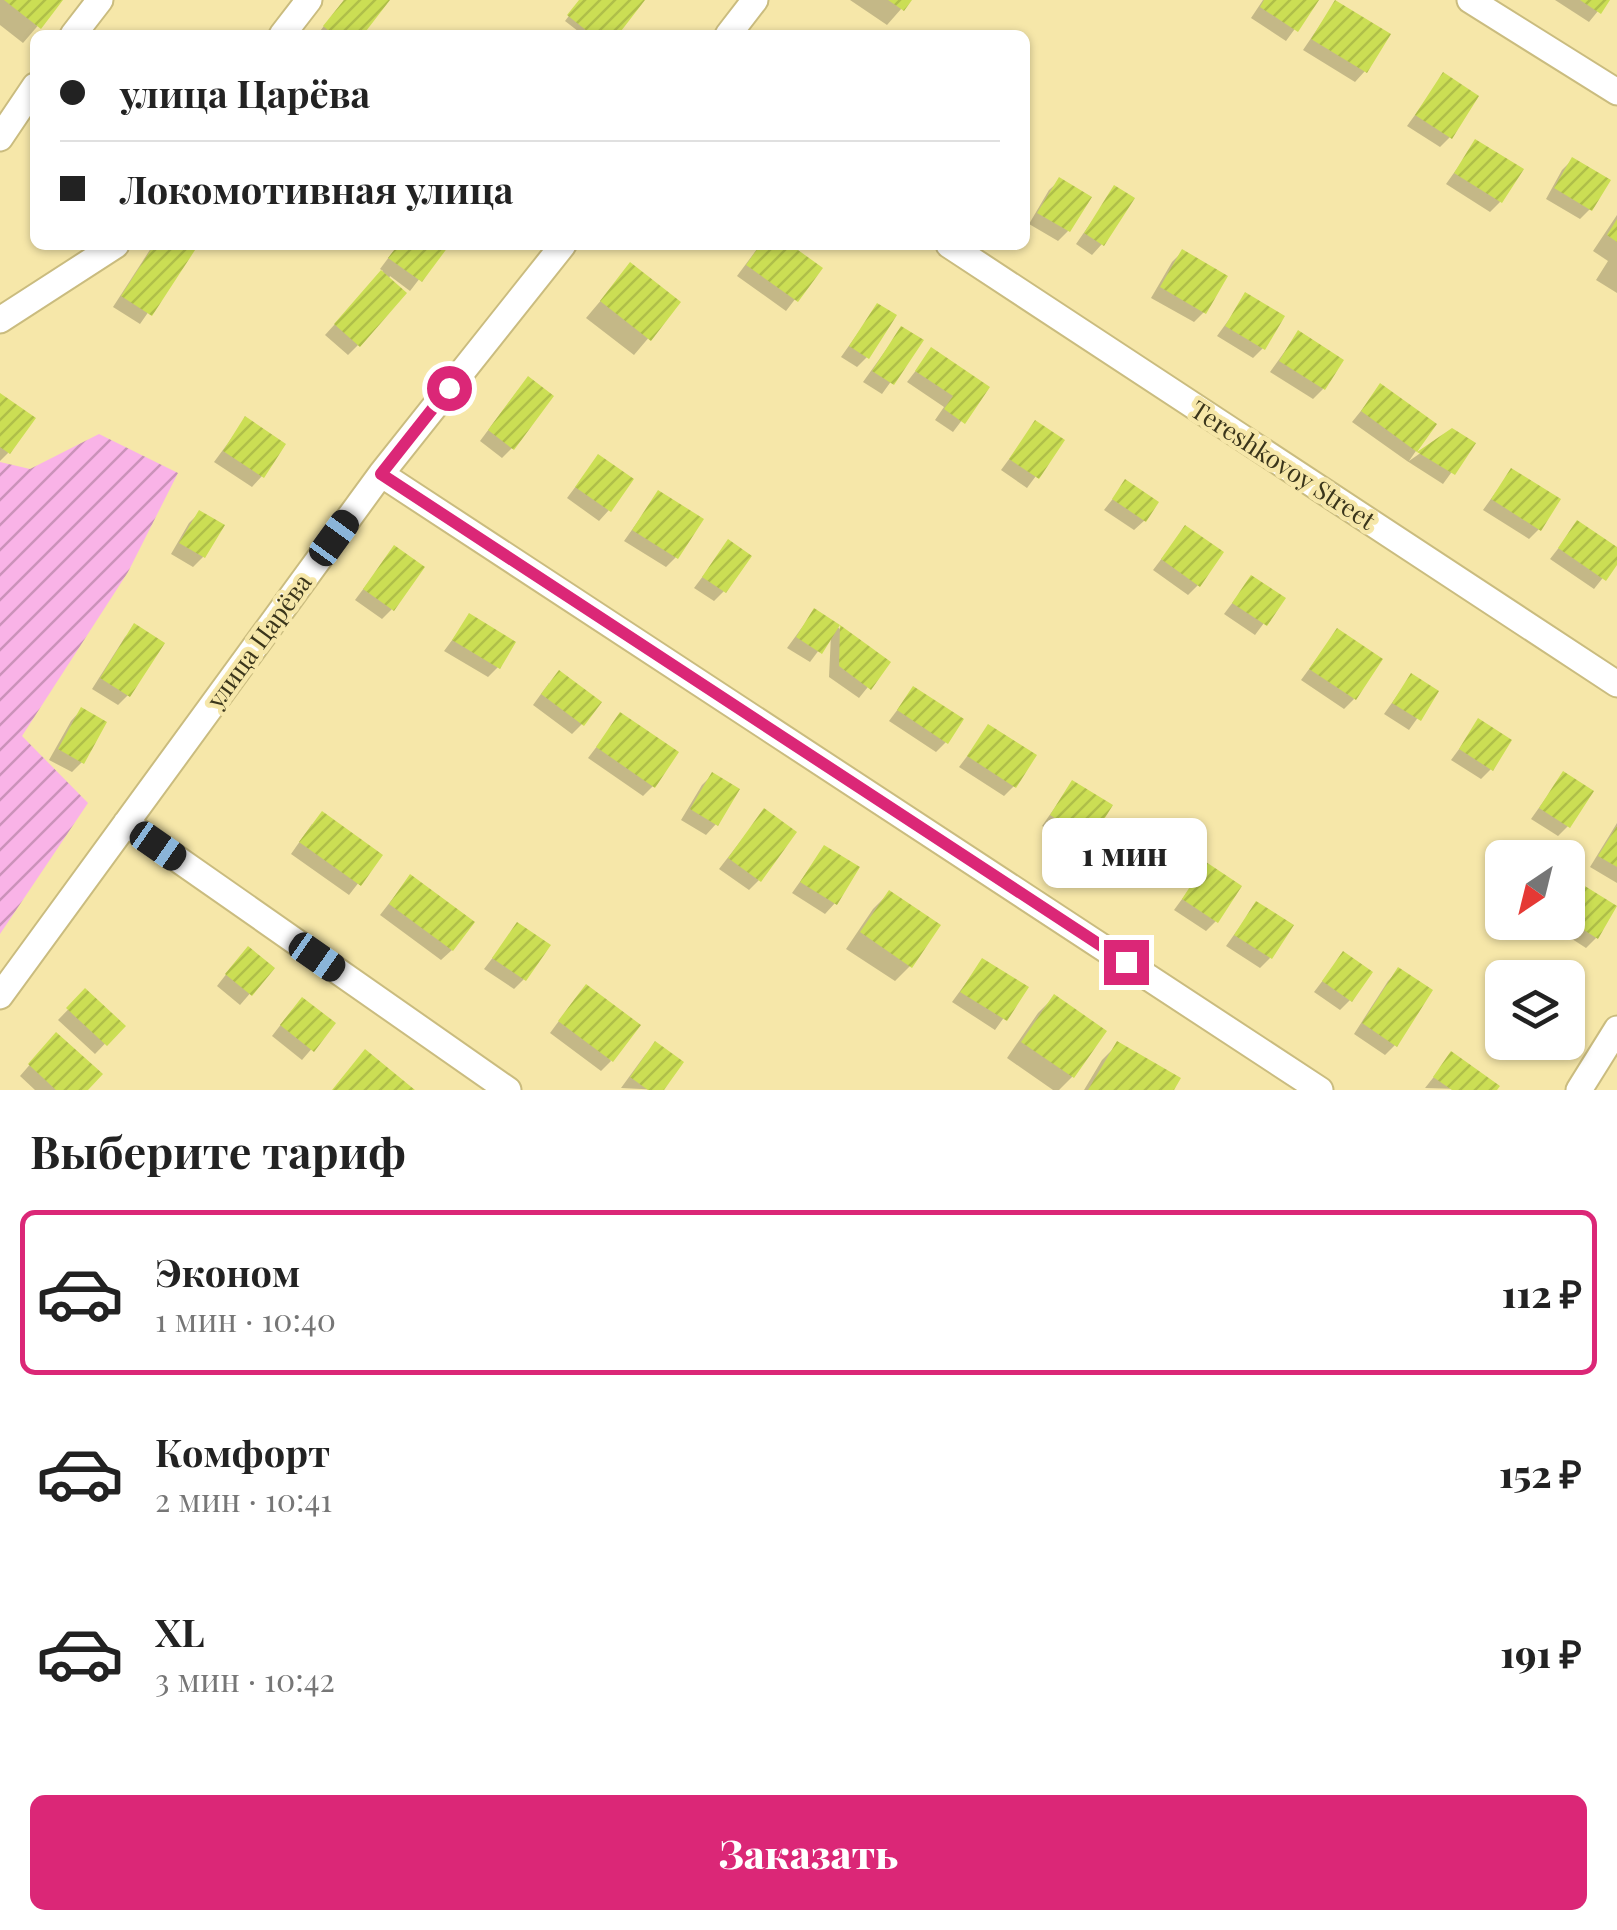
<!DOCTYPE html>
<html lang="ru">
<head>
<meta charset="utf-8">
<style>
  :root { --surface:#fff; --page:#f6f6f6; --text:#222; --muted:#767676; --line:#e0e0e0; --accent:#db2777 }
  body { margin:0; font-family:"Playfair Display",serif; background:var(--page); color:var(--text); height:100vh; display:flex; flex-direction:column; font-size:38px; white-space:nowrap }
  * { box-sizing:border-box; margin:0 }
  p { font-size:32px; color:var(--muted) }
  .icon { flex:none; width:55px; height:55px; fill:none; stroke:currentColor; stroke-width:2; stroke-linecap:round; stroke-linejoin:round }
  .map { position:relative; height:1090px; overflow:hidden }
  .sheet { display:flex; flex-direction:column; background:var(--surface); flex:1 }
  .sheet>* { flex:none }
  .banner { position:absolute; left:30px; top:30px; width:1000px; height:220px; border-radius:15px; box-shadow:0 2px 8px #0004; display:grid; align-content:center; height:220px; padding:0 30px; background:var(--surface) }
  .needle { width:65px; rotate:215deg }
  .fabs { position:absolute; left:1485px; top:840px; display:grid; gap:20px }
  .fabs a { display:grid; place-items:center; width:100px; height:100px; border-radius:15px; background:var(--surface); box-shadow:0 2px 8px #0004; font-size:50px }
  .end { position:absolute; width:45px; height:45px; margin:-22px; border:12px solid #db2777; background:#fff; box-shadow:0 0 0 5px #fff }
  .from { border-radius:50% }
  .bubble { position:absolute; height:70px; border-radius:15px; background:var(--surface); box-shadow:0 2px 8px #0004; font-size:32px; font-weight:800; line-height:70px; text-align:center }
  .car { position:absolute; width:30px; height:60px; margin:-30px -15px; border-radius:12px; box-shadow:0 0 8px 2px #0007; background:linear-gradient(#222 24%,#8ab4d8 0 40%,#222 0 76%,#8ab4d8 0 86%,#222 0) }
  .banner b { display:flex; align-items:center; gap:35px; height:95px; font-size:38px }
  .banner b+b { border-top:2px solid var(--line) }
  .banner i { width:25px; height:25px; background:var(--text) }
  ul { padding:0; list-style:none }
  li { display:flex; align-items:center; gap:30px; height:165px; margin:0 20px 15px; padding:0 10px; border:5px solid transparent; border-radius:15px }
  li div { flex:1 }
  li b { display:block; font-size:38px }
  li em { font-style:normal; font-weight:800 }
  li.active { border-color:var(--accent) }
  li>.icon { width:90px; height:90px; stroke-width:1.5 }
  h2 { padding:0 30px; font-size:45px; line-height:120px }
  .button { display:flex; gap:20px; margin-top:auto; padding:20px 30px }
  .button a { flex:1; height:115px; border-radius:15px; background:var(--accent); color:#fff; font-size:40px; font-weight:800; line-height:115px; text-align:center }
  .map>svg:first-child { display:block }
  .garden { fill:url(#garden-furrows) }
  .shadow { fill:#0003 }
  .building { fill:url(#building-hatch) }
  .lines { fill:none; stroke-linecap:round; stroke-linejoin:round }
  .street-casing { stroke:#cabc7f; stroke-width:29 }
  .street { stroke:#fff; stroke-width:25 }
  .route { stroke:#db2777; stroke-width:12 }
  .labels { text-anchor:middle; stroke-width:9; stroke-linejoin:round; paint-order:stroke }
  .street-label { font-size:25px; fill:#3a351b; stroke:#f6e7a9 }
</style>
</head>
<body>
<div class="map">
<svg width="1617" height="1090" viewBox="0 0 1617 1090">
  <defs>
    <pattern id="garden-furrows" width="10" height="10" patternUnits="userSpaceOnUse" patternTransform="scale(2.5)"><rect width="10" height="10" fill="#f9b3e7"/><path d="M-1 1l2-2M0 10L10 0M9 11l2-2" fill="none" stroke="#cb92ba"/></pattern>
    <pattern id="building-hatch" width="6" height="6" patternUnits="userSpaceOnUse" patternTransform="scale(2.5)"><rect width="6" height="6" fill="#cbde54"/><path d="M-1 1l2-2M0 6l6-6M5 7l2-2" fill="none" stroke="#afbf49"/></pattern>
  </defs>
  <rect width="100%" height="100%" fill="#f6e7a9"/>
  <path class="garden" d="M99,434l79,39 -50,99 -106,164 66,67 -88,131v-472l30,7z"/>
  <path class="shadow" d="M0,0h60l-37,43 -23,-18z
    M344,0h43l-28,35h-42z
    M581,0h61l-27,35h-32l-18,-14z
    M850,0h59l-22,25z
    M1263,0h53l-30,41 -35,-23z
    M1555,0h52l-18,22z
    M1335,3l30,68 -10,11 -52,-32z
    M1443,76l7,61 -10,10 -33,-21z
    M1476,142l24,60 -10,10 -44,-28z
    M1572,160l18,49 -10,10 -34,-20 16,-29z
    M1060,180l8,51 -10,10 -29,-17 20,-34z
    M1115,188l-13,56 -10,11 -16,-11z
    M1617,215v78l-21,-13 12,-19 -15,-10z
    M153,245h36l4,3 -53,76 -27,-17z
    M398,245l46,2 -34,44 -20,-15 -32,69 -10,10 -23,-20 58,-64 -3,-2z
    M760,245h27l32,23 -33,43 -49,-35z
    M1182,252l22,60 -10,10 -43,-24 21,-36z
    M630,266l48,37 -44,52 -48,-37z
    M1246,296l17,52 -10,10 -36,-22z
    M877,306l-10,51 -10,10 -16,-10z
    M901,329l19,12 -38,53 -19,-12z
    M1298,333l25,56 -10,10 -43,-27z
    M932,350l55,37 -34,45 -18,-12 9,-13 -37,-25z
    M1381,386l53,39 -25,36 43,-30 20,13 -29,40 -36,-23 -55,-39z
    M518,390l-6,58 -10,10 -22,-17z
    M0,396l8,57 -8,8z
    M245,420l17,56 -10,11 -38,-25z
    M1035,424l27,17 -35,47 -26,-18z
    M598,457l11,53 -10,11 -32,-23z
    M1511,471l28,58 -10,10 -46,-29z
    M1126,482l19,38 -11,10 -30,-20z
    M658,493l18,64 -10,10 -42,-26z
    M199,513l4,44 -10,10 -22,-13 18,-31z
    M1578,523l39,27v10l-23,29 -44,-30z
    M1185,528l13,57 -10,10 -35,-25z
    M728,543l-4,48 -10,10 -20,-13z
    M394,548l-2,61 -10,10 -27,-19z
    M1251,578l31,21 -27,36 -31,-21z
    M814,611l74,51 -29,36 -30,-21 2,-43 -21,28 -23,-14z
    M470,616l28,51 -10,10 -44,-26z
    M135,627l-7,68 -10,10 -26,-16 33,-52z
    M1337,631l17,68 -10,10 -43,-29z
    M1411,676l25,16 -27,38 -25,-16z
    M549,683l33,41 -10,10 -39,-29z
    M913,689l33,53 -10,10 -47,-31z
    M81,710l1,52 -10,10 -23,-12 22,-39z
    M621,715l32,71 -10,10 -55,-38z
    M1479,722l12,47 -10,10 -30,-19z
    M989,727l25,59 -10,10 -45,-29z
    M1563,774l5,52 -10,10 -27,-17z
    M712,775l4,49 -10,11 -25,-15 21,-35z
    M1072,783l17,56 -10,10 -37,-23z
    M764,811l-5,69 -10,10 -30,-21z
    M1133,822l8,49 -10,10 -28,-19z
    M1617,823v60l-27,-16z
    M312,824l68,31 -31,40 -58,-41z
    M824,848l11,55 -10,11 -33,-21z
    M1207,865l9,56 -10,10 -32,-21z
    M1580,886l16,52 -10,10 -34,-22 2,-4h14v-21z
    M401,888l51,62 -11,10 -61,-45z
    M889,893l21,73 -15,15 -49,-32 27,-40z
    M1256,904l14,54 -10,10 -34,-22z
    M518,925l6,54 -10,10 -30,-20z
    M1343,954l7,46 -10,10 -26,-18z
    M238,959l34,9 -32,37 -23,-19z
    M982,961l43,27 -30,42 -43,-28z
    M1398,971l-3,74 -10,10 -31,-21 34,-53z
    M85,992l37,34 -27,28 -37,-34z
    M1054,997l49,34 -31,46 -13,13h-6l-46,-32 31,-45z
    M576,998l35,63 -10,10 -51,-38z
    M292,1010l41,14 -31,36 -30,-24z
    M1118,1044l53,46h-87l18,-30z
    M655,1045l6,45 -40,-2 24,-33z
    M46,1046l39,44h-50l-15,-14z
    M1452,1054l42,36 -69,-2z"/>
  <path class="building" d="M4,0h59l-22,29z
    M344,0h46l-27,35h-29l-11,-9z
    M579,0h66l-27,35h-26l-25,-20z
    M888,0h24l-8,11z
    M1264,0h55l-21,32 -38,-25z
    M1335,0l56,34 -24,39 -56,-34z
    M1580,0h30l-9,14z
    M1443,72l36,24 -27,43 -37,-24z
    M1475,139l49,30 -22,34 -48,-30z
    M1572,157l39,23 -19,31 -38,-23z
    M1059,177l33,20 -22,35 -33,-19z
    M1114,185l21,13 -31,48 -20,-13z
    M1617,219v23l-10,-7z
    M154,245l43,2 -45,69 -31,-20z
    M398,245h48l2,2 -26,35 -34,-24z
    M760,245h31l32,23 -25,34 -52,-37z
    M1182,249l46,27 -22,38 -46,-27z
    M630,262l51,40 -30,39 -51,-40z
    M381,270l26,23 -47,54 -26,-23z
    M1245,292l40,24 -20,34 -40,-24z
    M877,303l20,12 -28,44 -20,-13z
    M901,326l23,14 -30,45 -22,-14z
    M1298,330l46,30 -19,30 -46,-29z
    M931,347l59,40 -25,37 -21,-15 9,-13 -38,-25z
    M528,376l26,20 -40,54 -26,-20z
    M1380,383l57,41 -20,28 -56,-41z
    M0,393l36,25 -26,36 -10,-7z
    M245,416l41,28 -22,34 -41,-27z
    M1035,420l30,20 -26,39 -30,-20z
    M1452,428l24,15 -21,32 -38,-23z
    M598,454l36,25 -23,33 -36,-25z
    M1511,468l50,31 -20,32 -50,-32z
    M1125,479l34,23 -13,20 -34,-23z
    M658,490l46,29 -26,40 -46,-29z
    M199,510l26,15 -20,33 -26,-15z
    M1577,520l40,27v18l-11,16 -48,-33z
    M1185,525l39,27 -24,35 -39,-28z
    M728,539l24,17 -26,37 -24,-16z
    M394,545l31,22 -31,44 -31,-22z
    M1251,575l35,23 -19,28 -35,-23z
    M814,608l26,17 -18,29 -26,-17z
    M469,613l47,29 -16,27 -48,-29z
    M134,623l31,20 -35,54 -30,-19z
    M840,625l51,37 -20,28 -32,-24z
    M1337,628l46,31 -27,41 -47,-31z
    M559,670l43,32 -18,24 -43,-32z
    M1411,673l28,18 -18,30 -29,-18z
    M913,686l51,33 -16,25 -51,-34z
    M81,707l26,15 -23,42 -26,-15z
    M620,712l59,40 -24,36 -59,-41z
    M1478,718l34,22 -19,31 -34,-22z
    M988,724l49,31 -21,33 -49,-32z
    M1563,771l31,20 -24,37 -31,-20z
    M712,772l28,17 -22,37 -28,-17z
    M1072,780l41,25 -22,35 -41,-25z
    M764,808l33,24 -36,50 -33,-24z
    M322,811l61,44 -22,31 -62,-44z
    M1132,818l33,22 -22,32 -32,-21z
    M1617,826v41l-19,-11z
    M824,845l36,22 -23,38 -37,-23z
    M1206,862l36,24 -24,37 -36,-24z
    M410,874l65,48 -22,29 -64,-47z
    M1580,883l37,23 -19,33 -30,-19v-17z
    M889,890l52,35 -29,43 -52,-36z
    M1256,901l38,24 -22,34 -38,-24z
    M517,922l34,23 -25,36 -34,-23z
    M248,946l27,22 -23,28 -27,-22z
    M1343,951l30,21 -21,30 -30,-21z
    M982,958l47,29 -22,34 -47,-29z
    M1398,967l35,23 -36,57 -35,-24z
    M586,984l55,41 -28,37 -55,-41z
    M85,988l41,38 -19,20 -41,-38z
    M1054,994l53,37 -33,47 -53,-36z
    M302,997l34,26 -22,29 -34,-27z
    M56,1032l47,42 -15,16h-32l-28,-26z
    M655,1041l29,21 -20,28h-16l-18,-13z
    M1117,1041l64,37 -7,12h-86z
    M365,1049l50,41h-83z
    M1451,1051l49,35 -3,4h-45l-19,-13z"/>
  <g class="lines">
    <defs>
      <path id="street" d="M1470,0l147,92
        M73,35l27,-35
        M282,35l27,-35
        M728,35l27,-35
        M0,138l35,-52
        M949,245l668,439
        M0,320l116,-75
        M381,474l939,616
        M126,823l382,267
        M0,996l381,-522 182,-229
        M1579,1090l38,-61"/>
    </defs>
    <use href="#street" class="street-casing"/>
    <use href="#street" class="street"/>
  </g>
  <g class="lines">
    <path class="route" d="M449,388l-68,86 745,488"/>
  </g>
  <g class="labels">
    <g class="street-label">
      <text transform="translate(1283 465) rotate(33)" y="9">Tereshkovoy Street</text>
      <text transform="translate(259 641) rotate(-54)" y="9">улица Царёва</text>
    </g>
  </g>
</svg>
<div class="fabs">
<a><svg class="needle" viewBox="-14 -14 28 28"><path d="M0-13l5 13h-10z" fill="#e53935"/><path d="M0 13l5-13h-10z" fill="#767676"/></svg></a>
<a><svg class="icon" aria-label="layers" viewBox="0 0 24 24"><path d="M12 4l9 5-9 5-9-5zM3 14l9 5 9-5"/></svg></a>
</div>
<i class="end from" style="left:449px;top:388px"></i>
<i class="end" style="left:1126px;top:962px"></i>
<div class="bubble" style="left:1042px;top:818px;width:165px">1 мин</div>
<i class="car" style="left:334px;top:538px;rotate:36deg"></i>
<i class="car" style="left:158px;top:846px;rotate:125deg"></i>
<i class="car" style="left:317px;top:957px;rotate:125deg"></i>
<div class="banner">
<b><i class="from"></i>улица Царёва</b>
<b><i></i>Локомотивная улица</b>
</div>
</div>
<section class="sheet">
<h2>Выберите тариф</h2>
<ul>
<li class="active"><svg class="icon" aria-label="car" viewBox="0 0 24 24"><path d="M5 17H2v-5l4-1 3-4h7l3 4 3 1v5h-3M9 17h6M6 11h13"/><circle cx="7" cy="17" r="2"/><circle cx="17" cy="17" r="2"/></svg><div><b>Эконом</b><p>1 мин · 10:40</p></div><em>112 ₽</em></li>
<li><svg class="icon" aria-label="car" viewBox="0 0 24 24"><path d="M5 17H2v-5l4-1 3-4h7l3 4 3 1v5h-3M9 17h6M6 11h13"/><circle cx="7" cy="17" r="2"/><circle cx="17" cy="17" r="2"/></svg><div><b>Комфорт</b><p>2 мин · 10:41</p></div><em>152 ₽</em></li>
<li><svg class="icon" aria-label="car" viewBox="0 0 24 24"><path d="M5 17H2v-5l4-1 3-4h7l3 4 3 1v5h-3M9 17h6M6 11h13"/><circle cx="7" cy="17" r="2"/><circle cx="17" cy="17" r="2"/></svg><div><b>XL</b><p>3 мин · 10:42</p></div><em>191 ₽</em></li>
</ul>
<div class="button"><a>Заказать</a></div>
</section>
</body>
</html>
